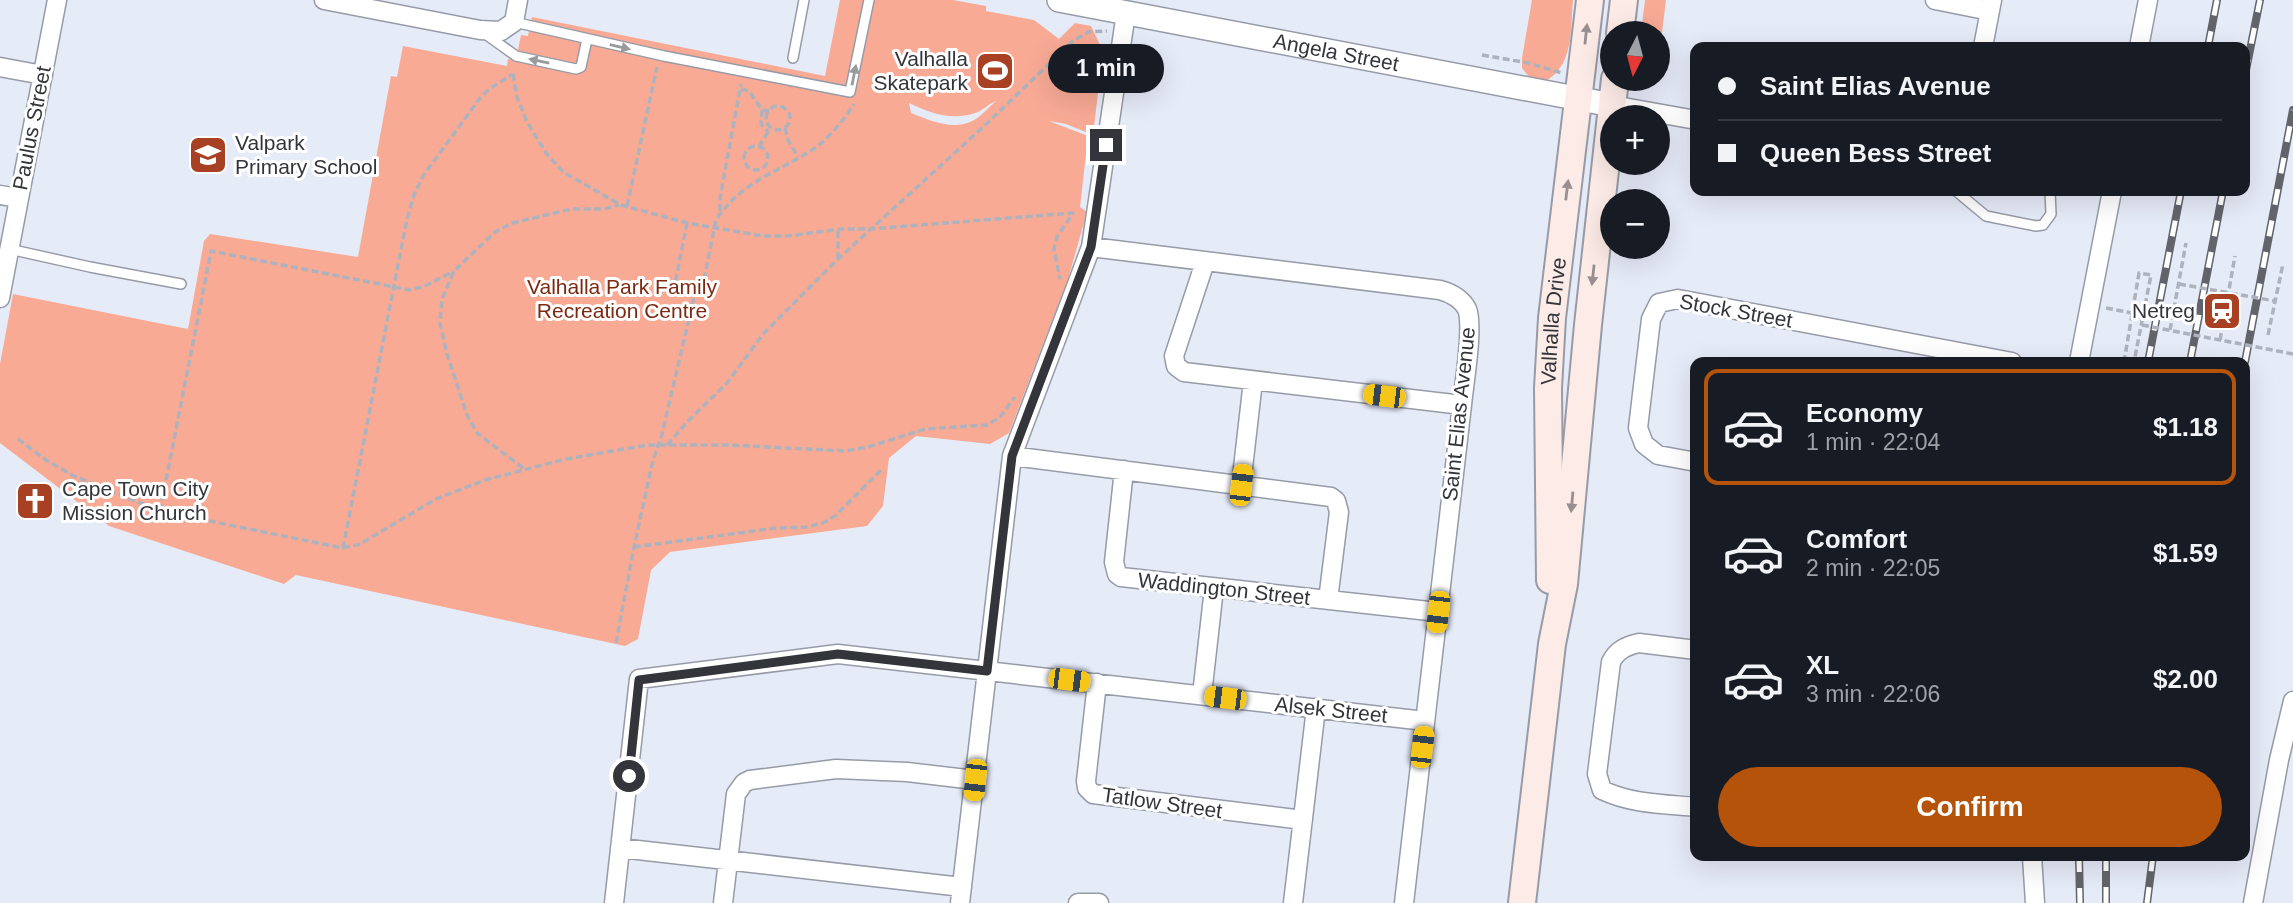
<!DOCTYPE html>
<html lang="en">
<head>
<meta charset="utf-8">
<style>
  :root { --surface:#171b24; --page:#20242c; --text:#f1f3f6; --muted:#9ea1a6; --line:#363941; --accent:#b45309 }
  body { margin:0; font-family:Arial,sans-serif; background:var(--page); color:var(--text); height:100vh; display:flex; flex-direction:column; font-size:26px; white-space:nowrap }
  * { box-sizing:border-box; margin:0 }
  p { font-size:23px; color:var(--muted) }
  .icon { flex:none; width:38px; height:38px; fill:none; stroke:currentColor; stroke-width:2; stroke-linecap:round; stroke-linejoin:round }
  .map { position:relative; flex:1; overflow:hidden }
  .details { position:absolute; left:1690px; top:357px; width:560px; height:504px; display:flex; flex-direction:column; background:var(--surface); border-radius:14px; box-shadow:0 7px 28px #0002 }
  .details>* { flex:none }
  .hud { position:absolute; left:1690px; top:42px; width:560px; height:154px; border-radius:14px; box-shadow:0 7px 28px #0002; display:grid; align-content:center; height:154px; padding:0 28px; background:var(--surface) }
  .needle { width:46px; rotate:186deg }
  .tools { position:absolute; left:1600px; top:21px; display:grid; gap:14px }
  .tools a { display:grid; place-items:center; width:70px; height:70px; border-radius:50%; background:var(--surface); box-shadow:0 7px 28px #0002; font-size:35px }
  .end { position:absolute; width:32px; height:32px; margin:-16px; border:9px solid #33353a; background:#fff; box-shadow:0 0 0 4px #fff }
  .from { border-radius:50% }
  .bubble { position:absolute; height:49px; border-radius:24px; background:var(--surface); box-shadow:0 7px 28px #0002; font-size:23px; font-weight:600; line-height:49px; text-align:center }
  .car { position:absolute; width:21px; height:42px; margin:-21px -10px; border-radius:9px; box-shadow:0 0 5px 2px #0007; background:linear-gradient(#f5c518 24%,#345 0 40%,#f5c518 0 76%,#345 0 86%,#f5c518 0) }
  .hud b { display:flex; align-items:center; gap:24px; height:66px; font-size:26px }
  .hud b+b { border-top:2px solid var(--line) }
  .hud i { width:18px; height:18px; background:var(--text) }
  ul { padding:12px 0 0; list-style:none }
  li { display:flex; align-items:center; gap:21px; height:116px; margin:0 14px 10px; padding:0 14px; border:4px solid transparent; border-radius:14px }
  li div { flex:1 }
  li b { display:block; font-size:26px }
  li em { font-style:normal; font-weight:600 }
  li.current { border-color:var(--accent) }
  li>.icon { width:63px; height:63px; stroke-width:1.5 }
  .button { display:flex; gap:14px; margin-top:auto; padding:14px 28px }
  .button a { flex:1; height:80px; border-radius:42px; background:var(--accent); color:#fff; font-size:28px; font-weight:600; line-height:80px; text-align:center }
  .map>svg:first-child { display:block }
  .green { fill:#f8aa95; fill-rule:evenodd }
  .lines { fill:none; stroke-linecap:round; stroke-linejoin:round }
  .service-casing { stroke:#969ba7; stroke-width:12 }
  .minor-casing { stroke:#969ba7; stroke-width:21 }
  .tertiary-casing { stroke:#969ba7; stroke-width:26 }
  .secondary-casing { stroke:#969ba7; stroke-width:30 }
  .path { stroke:#aeb2bd; stroke-width:3.5; stroke-dasharray:7 3.5; stroke-linecap:butt }
  .service { stroke:#fff; stroke-width:9 }
  .minor { stroke:#fff; stroke-width:18 }
  .tertiary { stroke:#fff; stroke-width:23 }
  .secondary { stroke:#fcebe6; stroke-width:26 }
  .rail-casing { stroke:#61646b; stroke-width:8 }
  .rail { stroke:#fff; stroke-width:5; stroke-dasharray:16; stroke-linecap:butt }
  .path-bridge { stroke:#aeb2bd; stroke-width:3.5; stroke-dasharray:7 3.5; stroke-linecap:butt }
  .oneway { fill:#989090 }
  .oneway2 { fill:#999a9c }
  .route { stroke:#33353a; stroke-width:9 }
  .labels { text-anchor:middle; stroke-width:6; stroke-linejoin:round; paint-order:stroke }
  .street-label { font-size:21px; fill:#33353a; stroke:#fff }
  .poi-label { font-size:21px; fill:#33353a; stroke:#fff; text-anchor:end }
  .park-label { font-size:21px; fill:#7d2911; stroke:#fff }
</style>
</head>
<body>
<div class="map">
<svg width="2293" height="903" viewBox="0 0 2293 903">
  <rect width="100%" height="100%" fill="#e6ebf8"/>
  <path class="green" d="M840,0h113l33,6v5l48,9 25,19 16,-16 16,3 12,25 -10,84 -27,-11 -17,-3 39,15 -8,71 7,5 -19,67 -59,154 -19,11 -74,-8 -27,22 -6,48 -16,20 -197,26 -19,18 -13,69 -13,7 -329,-71 -12,9 -175,-58 -109,-83v-79l13,-70 175,35 16,-88 6,-7 148,23 33,-181 6,1 6,-31 104,20 1,-7 8,1 5,-25 7,1 4,-19 293,59zM996,101c-7,6 -16,17 -26,21 -18,8 -42,-2 -59,-9l-2,-10c21,10 44,19 69,9 6,-3 12,-9 18,-11z
    M1532,0h41c-3,31 1,66 -29,82l-12,-1 -10,-13v-10z
    M1645,0h21l-9,72v-39h-16z"/>
  <g class="lines">
    <defs>
      <path id="service" d="M514,22l150,34 186,36 19,-92
        M484,33l32,23 60,13 5,-2 6,-28
        M793,58l11,-58
        M1956,191l30,25 50,10 7,-1 8,-11 -1,-23
        M9,249l81,18 91,17"/>
      <path id="minor" d="M324,0l156,30 21,1 13,-9 4,-22
        M1935,0l55,11
        M1983,47l9,-47
        M2139,47l9,-47
        M0,67l43,8
        M1612,105l84,15
        M0,195l19,3
        M1091,247l349,43c11,3 21,8 27,19 7,17 -3,75 -5,96l-58,498
        M1205,262l-31,94 2,10 8,6 278,33
        M0,298l57,-298
        M2079,362l33,-171
        M1012,456l319,41 5,4 3,11 -11,88
        M1696,462l-38,-7 -14,-11 -6,-16 13,-109 8,-16 19,-4 334,63
        M1124,470l-10,92 3,12 4,3 317,35
        M1241,485l12,-104
        M1696,650l-57,-7c-13,3 -22,7 -28,19l-14,112 5,16c29,14 62,14 94,17
        M1097,683l-11,98 1,7 6,6 210,26
        M1202,695l12,-107
        M620,848l342,39
        M2032,856l3,47
        M614,903l25,-224 199,-25 587,67
        M723,903l13,-109 8,-11 6,-3 86,-11 71,3 68,8
        M960,903l52,-447 79,-209 35,-234
        M1078,903h21
        M1293,903l23,-195
        M2253,903l26,-143 14,-59"/>
      <g id="tertiary">
        <path id="s1" d="M1059,0l553,105"/>
      </g>
      <g id="secondary">
        <path d="M1620,33l4,-33"/>
        <path id="s2" d="M1550,580l-2,-192 4,-70 38,-318"/>
        <path d="M1522,903l30,-259 12,-60 24,-259 27,-246"/>
      </g>
    </defs>
    <use href="#service" class="service-casing"/>
    <use href="#minor" class="minor-casing"/>
    <use href="#tertiary" class="tertiary-casing"/>
    <use href="#secondary" class="secondary-casing"/>
    <path class="path" d="M1482,55l46,8 34,10
      M513,74l4,23 10,25 19,31 17,19 58,33 66,18 76,13h24l55,-7h27l204,-16 -16,24 -3,12 6,30
      M741,89l8,2 13,19 7,1
      M766 118a12 12 0 1 1 24 0a12 12 0 1 1-24 0Z
      M762,110l-1,14 7,8
      M785,128l3,12 10,17
      M744 158a12 12 0 1 1 24 0a12 12 0 1 1-24 0Z
      M759,147l9,-15
      M627,206l30,-139
      M720,211v-13l21,-114
      M838,259v-30
      M695,293l6,1 15,-74c26,-40 66,-49 102,-74 13,-11 27,-27 36,-42
      M2106,308l26,5
      M2170,330l16,-87
      M2268,335l15,-71
      M2220,340l15,-84
      M2124,362l15,-89 12,2 -17,87
      M18,439l28,21 28,16 86,35 183,37 64,-329 7,-24 9,-19 57,-78 9,-9 24,-15
      M667,445l22,-25 38,-37 36,-49 75,-75 143,-130 92,-88 15,-9 19,-1
      M523,468l-46,-35 -10,-18 -20,-61 -7,-31 2,-24 12,-28 41,-39 17,-9 60,-14h32l15,-4
      M160,511l51,-260 199,39 15,-4 29,-15
      M634,547l142,-19 31,-1 16,-4 12,-7 46,-46
      M343,548l17,-4 76,-45 49,-19 81,-21 82,-14h81l116,6 23,-4 57,-18 62,-4 13,-8 15,-20
      M616,643l18,-96 18,-83 10,-30 33,-141 -21,-4 13,-66"/>
    <use href="#service" class="service"/>
    <use href="#minor" class="minor"/>
    <use href="#tertiary" class="tertiary"/>
    <use href="#secondary" class="secondary"/>
    <defs>
      <path id="rail" d="M2208,47l9,-47
        M2245,75l15,-75
        M2148,362l33,-171
        M2190,362l33,-171
        M2245,362l48,-252
        M2079,856l1,47
        M2106,903v-47
        M2147,903l6,-47"/>
    </defs>
    <use href="#rail" class="rail-casing"/>
    <use href="#rail" class="rail"/>
    <path class="path-bridge" d="M2179,284l96,17
      M2142,325l151,29"/>
  </g>
  <defs><path id="oneway-solid" d="M-6-.8H1V-3.2L6.5 0L1 3.2V.8H-6Z" transform="scale(1.75)"/></defs>
  <g class="oneway">
    <use href="#oneway-solid" transform="translate(1586 34) rotate(-84)"/>
    <use href="#oneway-solid" transform="translate(1567 190) rotate(-83)"/>
    <use href="#oneway-solid" transform="translate(1593 275) rotate(96)"/>
    <use href="#oneway-solid" transform="translate(1572 502) rotate(95)"/>
  </g>
  <g class="oneway2">
    <use href="#oneway-solid" transform="translate(620 47) rotate(13)"/>
    <use href="#oneway-solid" transform="translate(539 61) rotate(-168)"/>
    <use href="#oneway-solid" transform="translate(854 75) rotate(-79)"/>
  </g>
  <g class="lines">
    <path class="route" d="M629,776l10,-96 199,-26 149,17 25,-215 79,-209 15,-102"/>
  </g>
  <defs>
    <symbol id="stadium-square" viewBox="-11 -11 22 22"><rect x="-9" y="-9" width="18" height="18" rx="4" fill="#a84023" stroke="#fff"/><path d="M0-5a6.5 5 0 1 0 0 10a6.5 5 0 1 0 0-10ZM-3.5-1.8h7v3.6h-7Z" fill="#fff"/></symbol>
    <symbol id="school-square" viewBox="-11 -11 22 22"><rect x="-9" y="-9" width="18" height="18" rx="4" fill="#a84023" stroke="#fff"/><path d="M0-5L7-2L0 1L-7-2ZM-4 1L0 2.5L4 1V4Q0 6-4 4Z" fill="#fff"/></symbol>
    <symbol id="station-square" viewBox="-11 -11 22 22"><rect x="-9" y="-9" width="18" height="18" rx="4" fill="#a84023" stroke="#fff"/><path d="M-3-6H3Q5-6 5-4V2Q5 4 3 4L4.5 6H3L1.5 4h-3L-3 6H-4.5L-3 4Q-5 4-5 2V-4Q-5-6-3-6ZM-3.5-4v3h7v-3ZM-3.5 1v1.5H-2V1ZM2 1v1.5H3.5V1Z" fill="#fff"/></symbol>
    <symbol id="church-square" viewBox="-11 -11 22 22"><rect x="-9" y="-9" width="18" height="18" rx="4" fill="#a84023" stroke="#fff"/><path d="M-1.2-6h2.4v3.5h3.3v2.4h-3.3V6h-2.4V-.1h-3.3v-2.4h3.3Z" fill="#fff"/></symbol>
  </defs>
  <g fill-rule="evenodd">
    <use href="#stadium-square" x="973" y="49" width="44" height="44"/>
    <use href="#school-square" x="186" y="133" width="44" height="44"/>
    <use href="#station-square" x="2200" y="289" width="44" height="44"/>
    <use href="#church-square" x="13" y="479" width="44" height="44"/>
  </g>
  <g class="labels">
    <g class="street-label">
      <text dy="7" stroke="none"><textPath href="#s1" startOffset="282">Angela Street</textPath></text>
      <text transform="translate(32 128) rotate(-79)" y="7">Paulus Street</text>
      <text transform="translate(1736 311) rotate(10)" y="7">Stock Street</text>
      <text dy="7" stroke="none"><textPath href="#s2" startOffset="259">Valhalla Drive</textPath></text>
      <text transform="translate(1459 414) rotate(-84)" y="7">Saint Elias Avenue</text>
      <text transform="translate(1224 589) rotate(6)" y="7">Waddington Street</text>
      <text transform="translate(1331 710) rotate(6)" y="7">Alsek Street</text>
      <text transform="translate(1162 803) rotate(8)" y="7">Tatlow Street</text>
    </g>
    <g class="poi-label">
      <text x="968" y="66">Valhalla<tspan x="968" dy="24">Skatepark</tspan></text>
      <text x="235" y="150" text-anchor="start">Valpark<tspan x="235" dy="24">Primary School</tspan></text>
      <text x="2195" y="318">Netreg</text>
      <text x="62" y="496" text-anchor="start">Cape Town City<tspan x="62" dy="24">Mission Church</tspan></text>
    </g>
    <g class="park-label">
      <text x="622" y="294">Valhalla Park Family<tspan x="622" dy="24">Recreation Centre</tspan></text>
    </g>
  </g>
</svg>
<div class="tools">
<a><svg class="needle" viewBox="-14 -14 28 28"><path d="M0-13l5 13h-10z" fill="#e53935"/><path d="M0 13l5-13h-10z" fill="#9ea1a6"/></svg></a>
<a>+</a>
<a>−</a>
</div>
<i class="end from" style="left:629px;top:776px"></i>
<i class="end" style="left:1106px;top:145px"></i>
<div class="bubble" style="left:1048px;top:44px;width:116px">1 min</div>
<i class="car" style="left:1384px;top:396px;rotate:277deg"></i>
<i class="car" style="left:1241px;top:485px;rotate:7deg"></i>
<i class="car" style="left:1438px;top:612px;rotate:187deg"></i>
<i class="car" style="left:1069px;top:680px;rotate:97deg"></i>
<i class="car" style="left:1225px;top:698px;rotate:277deg"></i>
<i class="car" style="left:1422px;top:747px;rotate:7deg"></i>
<i class="car" style="left:975px;top:780px;rotate:186deg"></i>
<div class="hud">
<b><i class="from"></i>Saint Elias Avenue</b>
<b><i></i>Queen Bess Street</b>
</div>
<section class="details">
<ul>
<li class="current"><svg class="icon" aria-label="car" viewBox="0 0 24 24"><path d="M5 17H2v-5l4-1 3-4h7l3 4 3 1v5h-3M9 17h6M6 11h13"/><circle cx="7" cy="17" r="2"/><circle cx="17" cy="17" r="2"/></svg><div><b>Economy</b><p>1 min · 22:04</p></div><em>$1.18</em></li>
<li><svg class="icon" aria-label="car" viewBox="0 0 24 24"><path d="M5 17H2v-5l4-1 3-4h7l3 4 3 1v5h-3M9 17h6M6 11h13"/><circle cx="7" cy="17" r="2"/><circle cx="17" cy="17" r="2"/></svg><div><b>Comfort</b><p>2 min · 22:05</p></div><em>$1.59</em></li>
<li><svg class="icon" aria-label="car" viewBox="0 0 24 24"><path d="M5 17H2v-5l4-1 3-4h7l3 4 3 1v5h-3M9 17h6M6 11h13"/><circle cx="7" cy="17" r="2"/><circle cx="17" cy="17" r="2"/></svg><div><b>XL</b><p>3 min · 22:06</p></div><em>$2.00</em></li>
</ul>
<div class="button"><a>Confirm</a></div>
</section>
</div>
</body>
</html>
